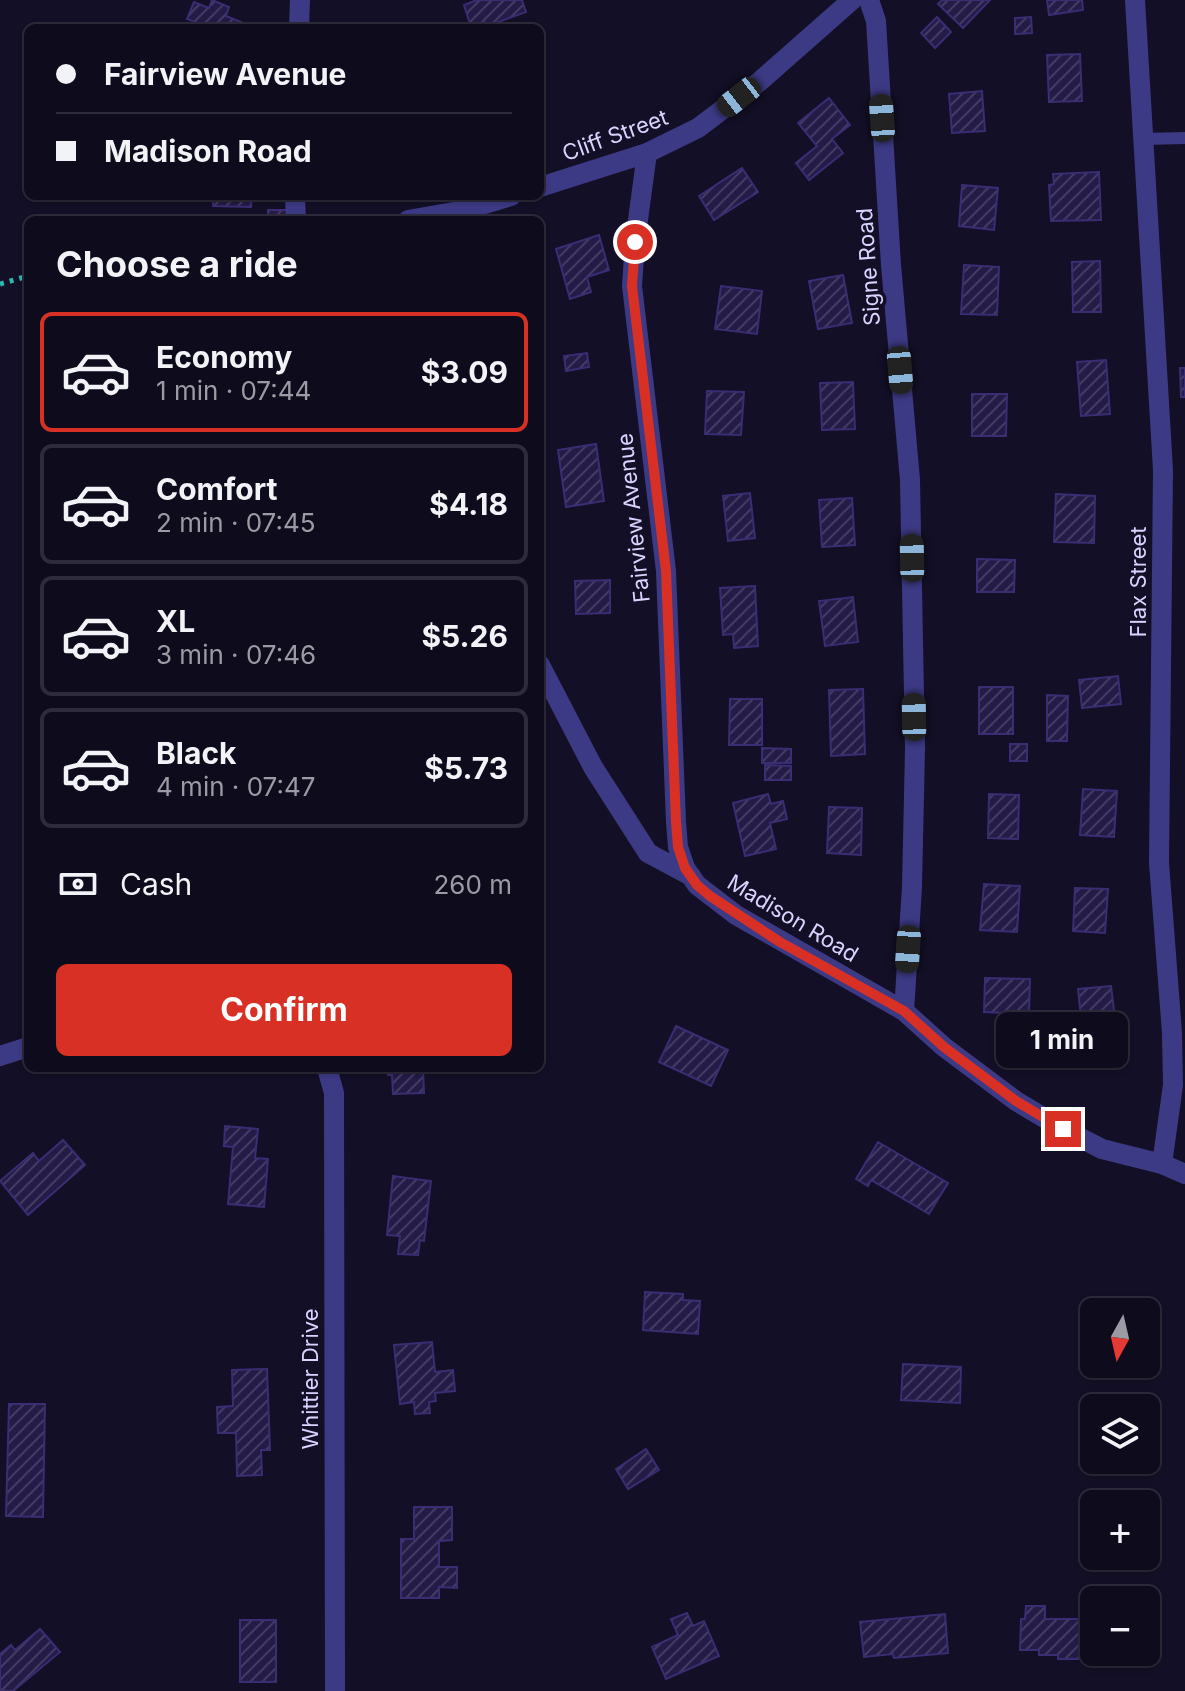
<!DOCTYPE html>
<html lang="en">
<head>
<meta charset="utf-8">
<style>
  :root { --surface:#0e0b1c; --page:#1c1929; --text:#f1f3f6; --muted:#9b9ba3; --line:#2e2b3b; --accent:#d93025 }
  body { margin:0; font-family:Inter,sans-serif; background:var(--page); color:var(--text); height:100vh; display:flex; flex-direction:column; font-size:30px; white-space:nowrap }
  * { box-sizing:border-box; margin:0 }
  p { font-size:26px; color:var(--muted) }
  .icon { flex:none; width:44px; height:44px; fill:none; stroke:currentColor; stroke-width:2; stroke-linecap:round; stroke-linejoin:round }
  .map { position:relative; flex:1; overflow:hidden }
  .sheet { position:absolute; left:24px; top:216px; width:520px; height:856px; display:flex; flex-direction:column; background:var(--surface); border-radius:12px; box-shadow:0 2px 6px #0004,0 0 0 2px var(--line) }
  .sheet>* { flex:none }
  .banner { position:absolute; left:24px; top:24px; width:520px; height:176px; border-radius:12px; box-shadow:0 2px 6px #0004,0 0 0 2px var(--line); display:grid; align-content:center; height:176px; padding:0 32px; background:var(--surface) }
  .needle { width:52px; rotate:188deg }
  .controls { position:absolute; left:1080px; top:1298px; display:grid; gap:16px }
  .controls a { display:grid; place-items:center; width:80px; height:80px; border-radius:12px; background:var(--surface); box-shadow:0 2px 6px #0004,0 0 0 2px var(--line); font-size:40px }
  .end { position:absolute; width:36px; height:36px; margin:-18px; border:10px solid #d93025; background:#fff; box-shadow:0 0 0 4px #fff }
  .from { border-radius:50% }
  .bubble { position:absolute; height:56px; border-radius:12px; background:var(--surface); box-shadow:0 2px 6px #0004,0 0 0 2px var(--line); font-size:26px; font-weight:700; line-height:56px; text-align:center }
  .car { position:absolute; width:24px; height:48px; margin:-24px -12px; border-radius:10px; box-shadow:0 0 6px 2px #0007; background:linear-gradient(#222 24%,#8ab4d8 0 40%,#222 0 76%,#8ab4d8 0 86%,#222 0) }
  .banner b { display:flex; align-items:center; gap:28px; height:76px; font-size:30px }
  .banner b+b { border-top:2px solid var(--line) }
  .banner i { width:20px; height:20px; background:var(--text) }
  ul { padding:0; list-style:none }
  li { display:flex; align-items:center; gap:24px; height:120px; margin:0 16px 12px; padding:0 16px; border:4px solid var(--line); border-radius:12px }
  li div { flex:1 }
  li b { display:block; font-size:30px }
  li em { font-style:normal; font-weight:700 }
  li.active { border-color:var(--accent) }
  li>.icon { width:72px; height:72px; stroke-width:1.5 }
  h2 { padding:0 32px; font-size:36px; line-height:96px }
  .pay { display:flex; align-items:center; gap:20px; height:88px; padding:0 32px; font-size:30px }
  .pay p { margin-inline-start:auto }
  .primary-button { display:flex; gap:16px; margin-top:auto; padding:16px 32px }
  .primary-button a { flex:1; height:92px; border-radius:12px; background:var(--accent); color:#fff; font-size:32px; font-weight:700; line-height:92px; text-align:center }
  .map>svg:first-child { display:block }
  .building { fill:url(#building-hatch); stroke:#3b2d73; stroke-width:2 }
  .lines { fill:none; stroke-linecap:round; stroke-linejoin:round }
  .path { stroke:#2fb8b0; stroke-width:5; stroke-dasharray:4 6; stroke-linecap:butt }
  .lane { stroke:#3d3a85; stroke-width:12 }
  .street { stroke:#3d3a85; stroke-width:20 }
  .route { stroke:#d93025; stroke-width:10 }
  .labels { text-anchor:middle; stroke-width:7; stroke-linejoin:round; paint-order:stroke }
  .street-label { font-size:22px; fill:#d9d4ff; stroke:#130f26 }
</style>
</head>
<body>
<div class="map">
<svg width="1185" height="1691" viewBox="0 0 1185 1691">
  <defs>
    <pattern id="building-hatch" width="6" height="6" patternUnits="userSpaceOnUse" patternTransform="scale(2)"><rect width="6" height="6" fill="#241b47"/><path d="M-1 1l2-2M0 6l6-6M5 7l2-2" fill="none" stroke="#433b63"/></pattern>
  </defs>
  <rect width="100%" height="100%" fill="#130f26"/>
  <path class="building" d="M212,0l17,7 -3,9 15,6 -3,6h-42l2,-5 -11,-4 7,-17 15,6z
    M477,0h45l4,12 -39,14 -2,-4 -14,5 -7,-22z
    M942,0h48l-27,28 -25,-24z
    M1047,0h35l1,10 -34,5z
    M937,17l14,15 -16,16 -14,-15z
    M1031,17l1,16 -17,1v-16z
    M1080,54l2,47 -33,1 -2,-47z
    M982,91l3,40 -33,2 -3,-39z
    M829,98l21,27 -18,14 11,14 -34,27 -13,-17 21,-17 -19,-23z
    M742,168l16,24 -44,28 -15,-24z
    M1099,172l2,48 -50,1 -2,-36 5,-1 -1,-10z
    M962,185l36,3 -4,42 -35,-4z
    M213,196h39l-1,11 -38,-1z
    M268,210h26v10h-26z
    M599,235l10,35 -22,7 4,15 -21,7 -14,-50z
    M1100,261l1,51h-28l-1,-50z
    M964,265l35,2 -2,48 -36,-1z
    M843,275l9,48 -34,6 -9,-48z
    M721,286l41,5 -5,43 -42,-5z
    M587,353l2,14 -23,4 -2,-15z
    M1106,360l4,54 -29,2 -4,-54z
    M1180,368h5v29h-4z
    M853,382l2,47 -33,1 -2,-47z
    M707,391l37,1 -3,43 -36,-1z
    M972,394h35l-1,42h-34z
    M596,444l8,57 -38,6 -8,-57z
    M750,493l5,45 -27,3 -5,-45z
    M1056,494l39,2 -1,47 -40,-1z
    M852,498l3,47 -33,2 -3,-47z
    M977,559l38,1 -1,32h-37z
    M610,580v33l-34,1 -1,-33z
    M755,586l3,60 -24,2 -1,-14 -10,1 -3,-47z
    M853,597l5,45 -33,4 -6,-45z
    M1118,676l3,28 -39,4 -3,-28z
    M979,687h34v47h-34z
    M863,689l2,65 -34,2 -2,-66z
    M1047,695l21,1 -1,45h-20z
    M730,699h32v46h-33z
    M1010,744h17v17h-17z
    M762,748l29,1v14h-29z
    M765,765l26,1v14h-26z
    M1083,789l34,2 -3,46 -34,-2z
    M768,794l3,10 12,-3 4,18 -17,4 6,26 -31,7 -12,-53z
    M989,794l30,1 -1,44 -30,-1z
    M829,807l33,1 -1,47 -34,-2z
    M984,884l36,2 -3,46 -37,-2z
    M1075,888l33,1 -3,44 -32,-2z
    M985,978l45,1 -1,35 -45,-2z
    M1111,986l6,48 -34,4 -5,-49z
    M676,1026l52,24 -17,36 -52,-24z
    M387,1068h36l1,25 -31,1 -1,-19h-4z
    M225,1126l33,3 -3,29 13,1 -4,48 -36,-3 5,-57 -9,-1z
    M63,1140l22,25 -57,50 -28,-34 33,-28 6,8z
    M878,1142l70,41 -19,31 -58,-34 -3,6 -12,-7z
    M393,1176l38,5 -7,60 -4,-1 -2,15 -20,-1 2,-18 -13,-1z
    M645,1292l38,2v6l17,1 -2,33 -55,-4z
    M432,1342l3,30 18,-2 2,21 -20,2 1,8 -7,1 1,11 -15,1 -1,-12 -14,2 -6,-59z
    M903,1364l58,3 -1,36 -59,-3z
    M267,1369l3,81h-9l1,25 -25,1 -1,-43h-18l-1,-26 16,-1 -1,-36z
    M9,1404h36l-2,113 -37,-1z
    M646,1449l13,21 -31,19 -12,-20z
    M414,1507h38v33l-13,1v26h18v21l-18,-1v11h-38v-59h13z
    M1026,1606h19v13h49v33l3,2h-15v5h-24v-4h-19v-5h-19l1,-31h4z
    M687,1613l6,13 11,-5 15,35 -53,23 -14,-32 26,-12 -7,-16z
    M945,1614l3,39 -54,5 -1,-4 -29,3 -4,-35z
    M240,1620h36v62h-36z
    M40,1629l20,23 -47,39h-13v-37l11,-9 4,5z"/>
  <g class="lines">
    <path class="path" d="M0,284l28,-8"/>
    <path class="lane" d="M1142,139l43,-1"/>
    <path class="street" d="M869,0l7,21 15,244 19,215 5,269 -3,138 -8,124
      M1135,0l28,470 -4,393 13,170 1,52 -11,79
      M299,28l1,-28
      M647,153l-12,89 -3,44 34,285 10,251 2,25 7,21 12,17 39,30 168,96 40,36 72,54 47,28 39,20 60,15 23,10
      M540,187l107,-34 51,-25 61,-46 93,-82
      M295,196l1,24
      M408,220l57,-10 46,-14
      M540,665l53,102 55,86 43,23
      M0,1056l28,-9
      M327,1068l7,25 1,598"/>
  </g>
  <g class="lines">
    <path class="route" d="M635,242l-3,44 34,285 10,251 2,25 7,21 12,17 13,11 70,46 124,69 40,36 72,54 47,28"/>
  </g>
  <g class="labels">
    <g class="street-label">
      <text transform="translate(615 135) rotate(-20)" y="8">Cliff Street</text>
      <text transform="translate(868 267) rotate(-94)" y="8">Signe Road</text>
      <text transform="translate(633 518) rotate(-96)" y="8">Fairview Avenue</text>
      <text transform="translate(1138 582) rotate(-90)" y="8">Flax Street</text>
      <text transform="translate(793 918) rotate(31)" y="8">Madison Road</text>
      <text transform="translate(310 1379) rotate(-90)" y="8">Whittier Drive</text>
    </g>
  </g>
</svg>
<div class="controls">
<a><svg class="needle" viewBox="-14 -14 28 28"><path d="M0-13l5 13h-10z" fill="#e53935"/><path d="M0 13l5-13h-10z" fill="#9b9ba3"/></svg></a>
<a><svg class="icon" aria-label="layers" viewBox="0 0 24 24"><path d="M12 4l9 5-9 5-9-5zM3 14l9 5 9-5"/></svg></a>
<a>+</a>
<a>−</a>
</div>
<i class="end from" style="left:635px;top:242px"></i>
<i class="end" style="left:1063px;top:1129px"></i>
<div class="bubble" style="left:996px;top:1012px;width:132px">1 min</div>
<i class="car" style="left:739px;top:97px;rotate:232deg"></i>
<i class="car" style="left:882px;top:118px;rotate:356deg"></i>
<i class="car" style="left:900px;top:370px;rotate:175deg"></i>
<i class="car" style="left:912px;top:558px;rotate:359deg"></i>
<i class="car" style="left:914px;top:717px;rotate:359deg"></i>
<i class="car" style="left:908px;top:949px;rotate:184deg"></i>
<div class="banner">
<b><i class="from"></i>Fairview Avenue</b>
<b><i></i>Madison Road</b>
</div>
<section class="sheet">
<h2>Choose a ride</h2>
<ul>
<li class="active"><svg class="icon" aria-label="car" viewBox="0 0 24 24"><path d="M5 17H2v-5l4-1 3-4h7l3 4 3 1v5h-3M9 17h6M6 11h13"/><circle cx="7" cy="17" r="2"/><circle cx="17" cy="17" r="2"/></svg><div><b>Economy</b><p>1 min · 07:44</p></div><em>$3.09</em></li>
<li><svg class="icon" aria-label="car" viewBox="0 0 24 24"><path d="M5 17H2v-5l4-1 3-4h7l3 4 3 1v5h-3M9 17h6M6 11h13"/><circle cx="7" cy="17" r="2"/><circle cx="17" cy="17" r="2"/></svg><div><b>Comfort</b><p>2 min · 07:45</p></div><em>$4.18</em></li>
<li><svg class="icon" aria-label="car" viewBox="0 0 24 24"><path d="M5 17H2v-5l4-1 3-4h7l3 4 3 1v5h-3M9 17h6M6 11h13"/><circle cx="7" cy="17" r="2"/><circle cx="17" cy="17" r="2"/></svg><div><b>XL</b><p>3 min · 07:46</p></div><em>$5.26</em></li>
<li><svg class="icon" aria-label="car" viewBox="0 0 24 24"><path d="M5 17H2v-5l4-1 3-4h7l3 4 3 1v5h-3M9 17h6M6 11h13"/><circle cx="7" cy="17" r="2"/><circle cx="17" cy="17" r="2"/></svg><div><b>Black</b><p>4 min · 07:47</p></div><em>$5.73</em></li>
</ul>
<div class="pay"><svg class="icon" aria-label="cash" viewBox="0 0 24 24"><path d="M3 7h18v10H3z"/><circle cx="12" cy="12" r="2"/></svg>Cash<p>260 m</p></div>
<div class="primary-button"><a>Confirm</a></div>
</section>
</div>
</body>
</html>
